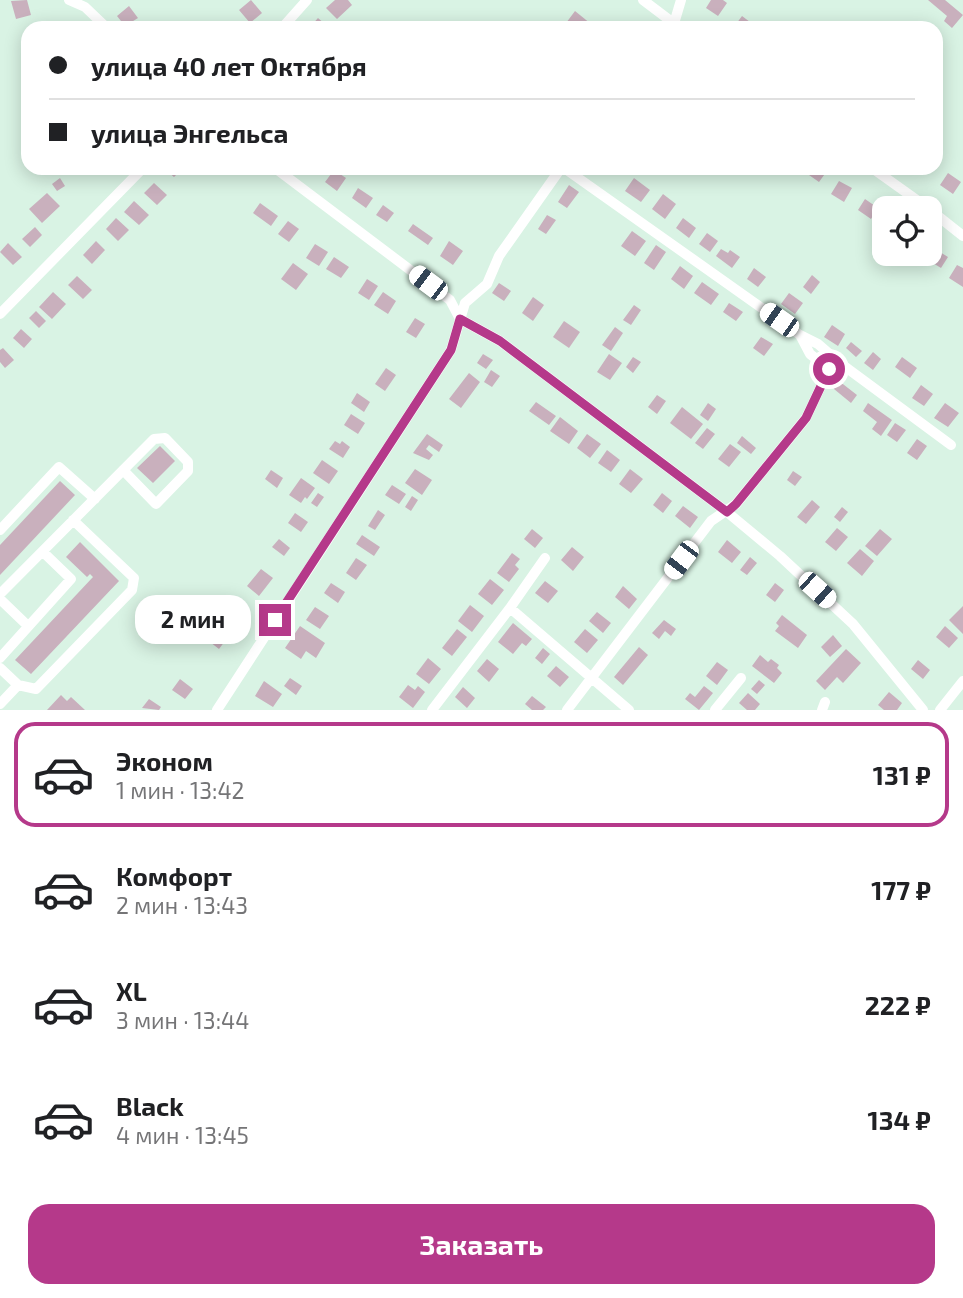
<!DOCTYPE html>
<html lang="ru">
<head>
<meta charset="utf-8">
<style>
  :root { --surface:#fff; --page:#f6f6f6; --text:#202124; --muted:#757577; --line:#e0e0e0; --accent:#b5398a }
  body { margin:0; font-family:"Exo 2",sans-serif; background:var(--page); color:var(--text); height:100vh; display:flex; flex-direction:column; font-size:26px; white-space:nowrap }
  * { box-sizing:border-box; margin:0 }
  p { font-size:23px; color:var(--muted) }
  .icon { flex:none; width:38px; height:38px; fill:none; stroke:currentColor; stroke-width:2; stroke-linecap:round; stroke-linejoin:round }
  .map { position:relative; height:710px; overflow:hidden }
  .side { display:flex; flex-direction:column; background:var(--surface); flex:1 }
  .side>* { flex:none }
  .top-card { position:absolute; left:21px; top:21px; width:922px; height:154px; border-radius:21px; box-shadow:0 4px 18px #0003; display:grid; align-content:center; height:154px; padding:0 28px; background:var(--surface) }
  .buttons { position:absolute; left:872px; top:196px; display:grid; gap:14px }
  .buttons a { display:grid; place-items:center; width:70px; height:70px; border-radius:14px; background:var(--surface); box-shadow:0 4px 18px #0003; font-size:35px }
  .end { position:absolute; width:32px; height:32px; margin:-16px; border:9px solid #b5398a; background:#fff; box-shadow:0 0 0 4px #fff }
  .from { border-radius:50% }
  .bubble { position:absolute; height:49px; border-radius:21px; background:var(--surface); box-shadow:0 4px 18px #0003; font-size:23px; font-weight:700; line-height:49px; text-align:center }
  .car { position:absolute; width:21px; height:42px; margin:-21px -10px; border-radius:9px; box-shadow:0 0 5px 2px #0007; background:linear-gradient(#fff 24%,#345 0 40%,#fff 0 76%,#345 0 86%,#fff 0) }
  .top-card b { display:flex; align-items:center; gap:24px; height:66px; font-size:26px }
  .top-card b+b { border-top:2px solid var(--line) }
  .top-card i { width:18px; height:18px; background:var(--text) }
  ul { padding:12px 0 0; list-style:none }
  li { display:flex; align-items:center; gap:21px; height:105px; margin:0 14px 10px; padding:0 14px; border:4px solid transparent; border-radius:21px }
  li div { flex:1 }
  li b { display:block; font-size:26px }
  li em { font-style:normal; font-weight:700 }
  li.on { border-color:var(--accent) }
  li>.icon { width:63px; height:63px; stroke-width:1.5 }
  .button { display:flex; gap:14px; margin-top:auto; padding:14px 28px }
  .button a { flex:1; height:80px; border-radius:21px; background:var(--accent); color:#fff; font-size:28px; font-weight:700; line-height:80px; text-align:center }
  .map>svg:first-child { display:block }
  .building { fill:#c9b0bd }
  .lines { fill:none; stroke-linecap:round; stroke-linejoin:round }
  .minor { stroke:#fff; stroke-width:10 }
  .route { stroke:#b5398a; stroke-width:9 }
</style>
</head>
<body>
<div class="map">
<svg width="963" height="710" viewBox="0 0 963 710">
  <rect width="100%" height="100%" fill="#d9f3e4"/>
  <path class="building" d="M27,0l4,15 -15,4 -5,-18z
    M251,0l11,13 -12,10 -11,-13z
    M335,0h13l4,5 -15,14 -11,-11z
    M711,0h12l4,3 -9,13 -12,-8z
    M928,0h17l18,15 -11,13 -8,-7 3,-5z
    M129,6l9,12 -13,8 -8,-10z
    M575,11l16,13 -3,4h-16l-6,-5z
    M742,16l12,9 -2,3h-19z
    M318,18l8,7 -3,3h-14z
    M170,168h13l-9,9 -7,-6z
    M813,168h9l5,3 -8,11 -10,-7z
    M334,170l12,8 -9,13 -12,-9z
    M948,173l13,9 -8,12 -13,-9z
    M60,178l5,8 -8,5 -5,-7z
    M634,178l16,12 -9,12 -16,-11z
    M839,181l13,7 -8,14 -13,-8z
    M154,183l13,12 -10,10 -13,-12z
    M569,185l10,7 -12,16 -9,-6z
    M358,188l15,10 -7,10 -14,-10z
    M47,193l13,13 -18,17 -13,-14z
    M663,194l13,10 -11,15 -13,-10z
    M865,199l13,9 -7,11 -13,-9z
    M134,201l15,14 -10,10 -15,-13z
    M260,203l18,13 -7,10 -18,-13z
    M383,205l11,8 -7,9 -11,-7z
    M884,210v20l-10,-7z
    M547,215l9,5 -10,14 -8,-5z
    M116,218l13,12 -11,11 -12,-12z
    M683,218l13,10 -7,10 -13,-10z
    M288,221l11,8 -10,13 -11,-8z
    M413,224l20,14 -5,7 -20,-14z
    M35,227l7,8 -12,12 -8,-8z
    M632,231l14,10 -11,15 -14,-10z
    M707,233l11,8 -8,11 -11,-8z
    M96,241l9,9 -13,14 -9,-9z
    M449,241l14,10 -10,14 -13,-9z
    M8,243l14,14 -9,8 -13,-13z
    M315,244l13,8 -9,14 -13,-8z
    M656,245l10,7 -12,18 -10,-7z
    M721,249l7,4 2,-3 10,7 -8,11 -16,-12z
    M935,249l13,8 -7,11 -13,-8z
    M334,257l15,10 -8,11 -15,-9z
    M293,263l15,11 -12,16 -15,-11z
    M957,265l6,3v19l-14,-9z
    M680,266l13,10 -9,13 -13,-10z
    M754,268l12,9 -8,10 -11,-8z
    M812,275l8,7 -9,12 -8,-7z
    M77,276l15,14 -9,9 -15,-14z
    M367,279l11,7 -9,14 -11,-7z
    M702,282l17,12 -8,11 -17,-12z
    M499,283l12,8 -7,10 -12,-8z
    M53,292l13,12 -14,15 -13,-12z
    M383,292l13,9 -8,13 -14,-9z
    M789,293l14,10 -8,11 -14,-10z
    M533,297l11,8 -11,16 -11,-8z
    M729,303l14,9 -7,9 -13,-9z
    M634,305l7,5 -10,15 -8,-5z
    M36,311l10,10 -7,7 -10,-10z
    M415,318l10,6 -9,14 -10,-6z
    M564,321l16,11 -11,16 -16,-11z
    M832,325l13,9 -7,12 -14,-9z
    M615,327l8,6 -12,18 -9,-6z
    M21,329l11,10 -8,9 -11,-10z
    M761,337l12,7 -9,12 -11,-8z
    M851,342l11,9 -6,6 -10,-9z
    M3,348l11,12 -9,8 -5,-6v-12z
    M873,352l8,7 -8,11 -9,-7z
    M483,354l10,6 -7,9 -9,-6z
    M609,354l13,9 -12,17 -13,-8z
    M633,357l8,5 -8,11 -7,-6z
    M902,357l15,11 -7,10 -15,-11z
    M386,368l10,7 -11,16 -10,-7z
    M491,370l9,6 -8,11 -8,-5z
    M469,373l11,9 -19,26 -12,-9z
    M839,381l18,14 -6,8 -17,-14z
    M921,385l12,9 -9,12 -12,-8z
    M357,393l13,9 -6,10 -13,-9z
    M657,395l9,6 -9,13 -9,-7z
    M536,402l20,14 -7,9 -20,-14z
    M708,403l8,6 -8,12 -8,-6z
    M868,403l24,17 -11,16 -9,-7 5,-7 -14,-11z
    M945,403l14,10 -11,14 -14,-9z
    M682,407l21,17 -12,15 -21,-16z
    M351,414l14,9 -7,11 -14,-9z
    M560,417l18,14 -9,13 -19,-13z
    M895,423l11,7 -9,12 -10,-7z
    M707,428l8,6 -12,15 -8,-6z
    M427,434l16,11 -4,7 -10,-7 -3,4 7,6 -4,5 -16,-7z
    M587,434l14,10 -11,14 -13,-10z
    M742,436l14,12 -5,6 -14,-11z
    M917,439l10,7 -10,14 -10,-7z
    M335,441l5,3 2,-3 8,6 -7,11 -14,-9z
    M730,444l11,8 -12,15 -11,-8z
    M160,446l15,15 -22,22 -16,-15z
    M607,450l13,10 -9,12 -13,-9z
    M322,460l16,11 -9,13 -16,-11z
    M415,469l17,11 -10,15 -17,-12z
    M630,469l13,10 -12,14 -12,-9z
    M271,470l12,8 -6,10 -12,-9z
    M793,471l9,6 -7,9 -8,-6z
    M301,478l14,10 -8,11 -2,-2 -4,6 -12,-8z
    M60,481l15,14 -75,80v-30z
    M392,485l14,9 -7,10 -14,-9z
    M318,493l6,4 -7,10 -6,-4z
    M662,493l10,8 -9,12 -10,-8z
    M412,496l6,4 -7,11 -6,-4z
    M812,500l8,7 -14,17 -9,-7z
    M683,506l15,11 -8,11 -15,-12z
    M842,507l6,5 -8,10 -6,-5z
    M378,510l7,5 -10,15 -7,-4z
    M295,513l13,9 -7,10 -13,-9z
    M837,528l11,9 -12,14 -11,-9z
    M532,529l11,9 -8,10 -11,-9z
    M880,529l12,10 -15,17 -12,-10z
    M362,535l18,12 -6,9 -18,-12z
    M279,539l11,9 -6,8 -12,-9z
    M727,540l14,12 -9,11 -14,-11z
    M80,542l39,39 -88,93 -16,-14 78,-83 -3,-3 -3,3 -21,-20z
    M572,547l12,10 -11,14 -12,-11z
    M860,549l14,12 -12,15 -15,-13z
    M512,553l8,6 -5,6 4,4 -10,13 -12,-9z
    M750,557l7,6 -10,12 -7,-5z
    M356,558l11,7 -11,15 -10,-7z
    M261,569l12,9 -14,18 -12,-10z
    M490,579l14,11 -12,15 -14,-11z
    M545,581l13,10 -10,12 -13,-10z
    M331,583l14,9 -7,11 -14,-10z
    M775,583l9,7 -9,12 -9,-7z
    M623,586l14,13 -8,10 -14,-12z
    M470,605l14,11 -12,16 -14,-11z
    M963,606v28l-14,-14z
    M315,607l14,9 -9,13 -14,-9z
    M232,609l12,9 -8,11 -12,-9z
    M597,612l14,11 -8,10 -14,-12z
    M782,615l25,20 -9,13 -23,-17 4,-5 -3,-3z
    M664,620l12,9 -5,7 -6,-5 -6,8 -7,-6z
    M218,623l13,10 -12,16 -13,-10z
    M513,623l19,16 -6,7 -4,-3 -9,11 -15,-12z
    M300,626l25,17 -9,15 -10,-7 -5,8 -16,-11z
    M945,626l13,12 -9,10 -13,-11z
    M457,629l10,8 -15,19 -10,-8z
    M585,629l13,11 -11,13 -13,-11z
    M833,635l9,11 -12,11 -9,-10z
    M639,647l9,8 -25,30 -9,-8z
    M543,648l7,6 -8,10 -7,-6z
    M846,649l15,14 -18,20 -6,-6 -12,13 -9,-9z
    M760,655l8,7 3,-3 8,6 -2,3 5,5 -8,10 -22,-17z
    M428,658l13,11 -12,15 -13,-10z
    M487,659l12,10 -10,13 -12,-11z
    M918,660l12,10 -7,9 -12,-10z
    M717,662l11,8 -11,15 -11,-9z
    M556,666l13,11 -9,10 -13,-11z
    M290,678l12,8 -6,9 -12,-9z
    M180,679l13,10 -8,10 -13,-9z
    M759,680l6,5 -8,9 -6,-5z
    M264,681l18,13 -9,13 -18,-11z
    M408,685l7,5 3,-4 7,6 -12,16 -14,-11z
    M704,686l9,7 -14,17 -14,-11 5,-6 5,4z
    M463,687l12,11 -8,10 -12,-11z
    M889,692l13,11 -5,7h-13l-6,-5z
    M748,693l12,11 -5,6h-8l-8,-7z
    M61,695l6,6 4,-4 14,13h-38z
    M532,696l14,11 -3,3h-11l-7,-6z
    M149,699l12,8 -2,3 -17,-2z"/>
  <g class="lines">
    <path class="minor" d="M69,0l16,7 22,21
      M643,0l37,28
      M673,27l8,-27
      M282,28l25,-28
      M275,168l175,132 10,19 40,22 227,171 53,44 73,68 70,86
      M564,168l236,167 10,19 19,15 11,-6 111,82
      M872,168l56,40
      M929,209l34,27
      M0,314l143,-146
      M800,335l18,9 22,19
      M0,530l59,-63 36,32
      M0,594l154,-155 11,-1 23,24v9l-32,33 -33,-34
      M0,599l28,27
      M510,608l119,102
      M0,658l71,-79 -28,-27
      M0,668l18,17 -18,19
      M18,685l18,4 96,-99 2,-12 -61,-58
      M217,710l234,-360 14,-47 22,-19 12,-28 62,-88
      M432,710l78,-102 35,-50
      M567,710l144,-189 25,-17 70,-86 23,-49
      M715,710l26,-32
      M822,710l3,-8
      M940,710l23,-29"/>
  </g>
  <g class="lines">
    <path class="route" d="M275,620l176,-270 9,-31 40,22 227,171 9,-8 70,-86 23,-49"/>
  </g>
</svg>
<div class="buttons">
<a><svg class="icon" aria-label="locate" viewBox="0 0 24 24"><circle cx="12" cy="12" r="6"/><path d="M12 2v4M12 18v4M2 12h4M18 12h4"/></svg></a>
</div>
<i class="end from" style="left:829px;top:369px"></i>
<i class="end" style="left:275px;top:620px"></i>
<div class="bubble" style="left:135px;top:595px;width:116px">2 мин</div>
<i class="car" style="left:428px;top:283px;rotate:307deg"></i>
<i class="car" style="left:779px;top:320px;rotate:305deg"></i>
<i class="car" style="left:681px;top:560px;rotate:217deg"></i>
<i class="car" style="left:817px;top:590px;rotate:132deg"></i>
<div class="top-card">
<b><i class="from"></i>улица 40 лет Октября</b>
<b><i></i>улица Энгельса</b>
</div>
</div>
<section class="side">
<ul>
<li class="on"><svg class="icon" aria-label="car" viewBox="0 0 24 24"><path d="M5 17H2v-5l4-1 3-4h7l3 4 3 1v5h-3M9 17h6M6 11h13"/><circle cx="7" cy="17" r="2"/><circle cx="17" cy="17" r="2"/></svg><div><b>Эконом</b><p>1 мин · 13:42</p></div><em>131 ₽</em></li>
<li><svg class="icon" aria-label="car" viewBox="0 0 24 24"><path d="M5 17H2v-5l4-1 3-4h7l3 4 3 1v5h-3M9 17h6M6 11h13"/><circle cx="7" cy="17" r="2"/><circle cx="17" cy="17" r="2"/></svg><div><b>Комфорт</b><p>2 мин · 13:43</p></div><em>177 ₽</em></li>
<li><svg class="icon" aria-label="car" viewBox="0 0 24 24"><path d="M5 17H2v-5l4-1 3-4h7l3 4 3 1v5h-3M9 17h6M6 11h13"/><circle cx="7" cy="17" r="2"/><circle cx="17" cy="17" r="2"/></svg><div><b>XL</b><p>3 мин · 13:44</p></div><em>222 ₽</em></li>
<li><svg class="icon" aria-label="car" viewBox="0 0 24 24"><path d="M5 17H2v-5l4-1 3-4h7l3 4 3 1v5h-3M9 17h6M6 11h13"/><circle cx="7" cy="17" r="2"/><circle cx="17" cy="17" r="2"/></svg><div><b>Black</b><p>4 мин · 13:45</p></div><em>134 ₽</em></li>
</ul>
<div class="button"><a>Заказать</a></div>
</section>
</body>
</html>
